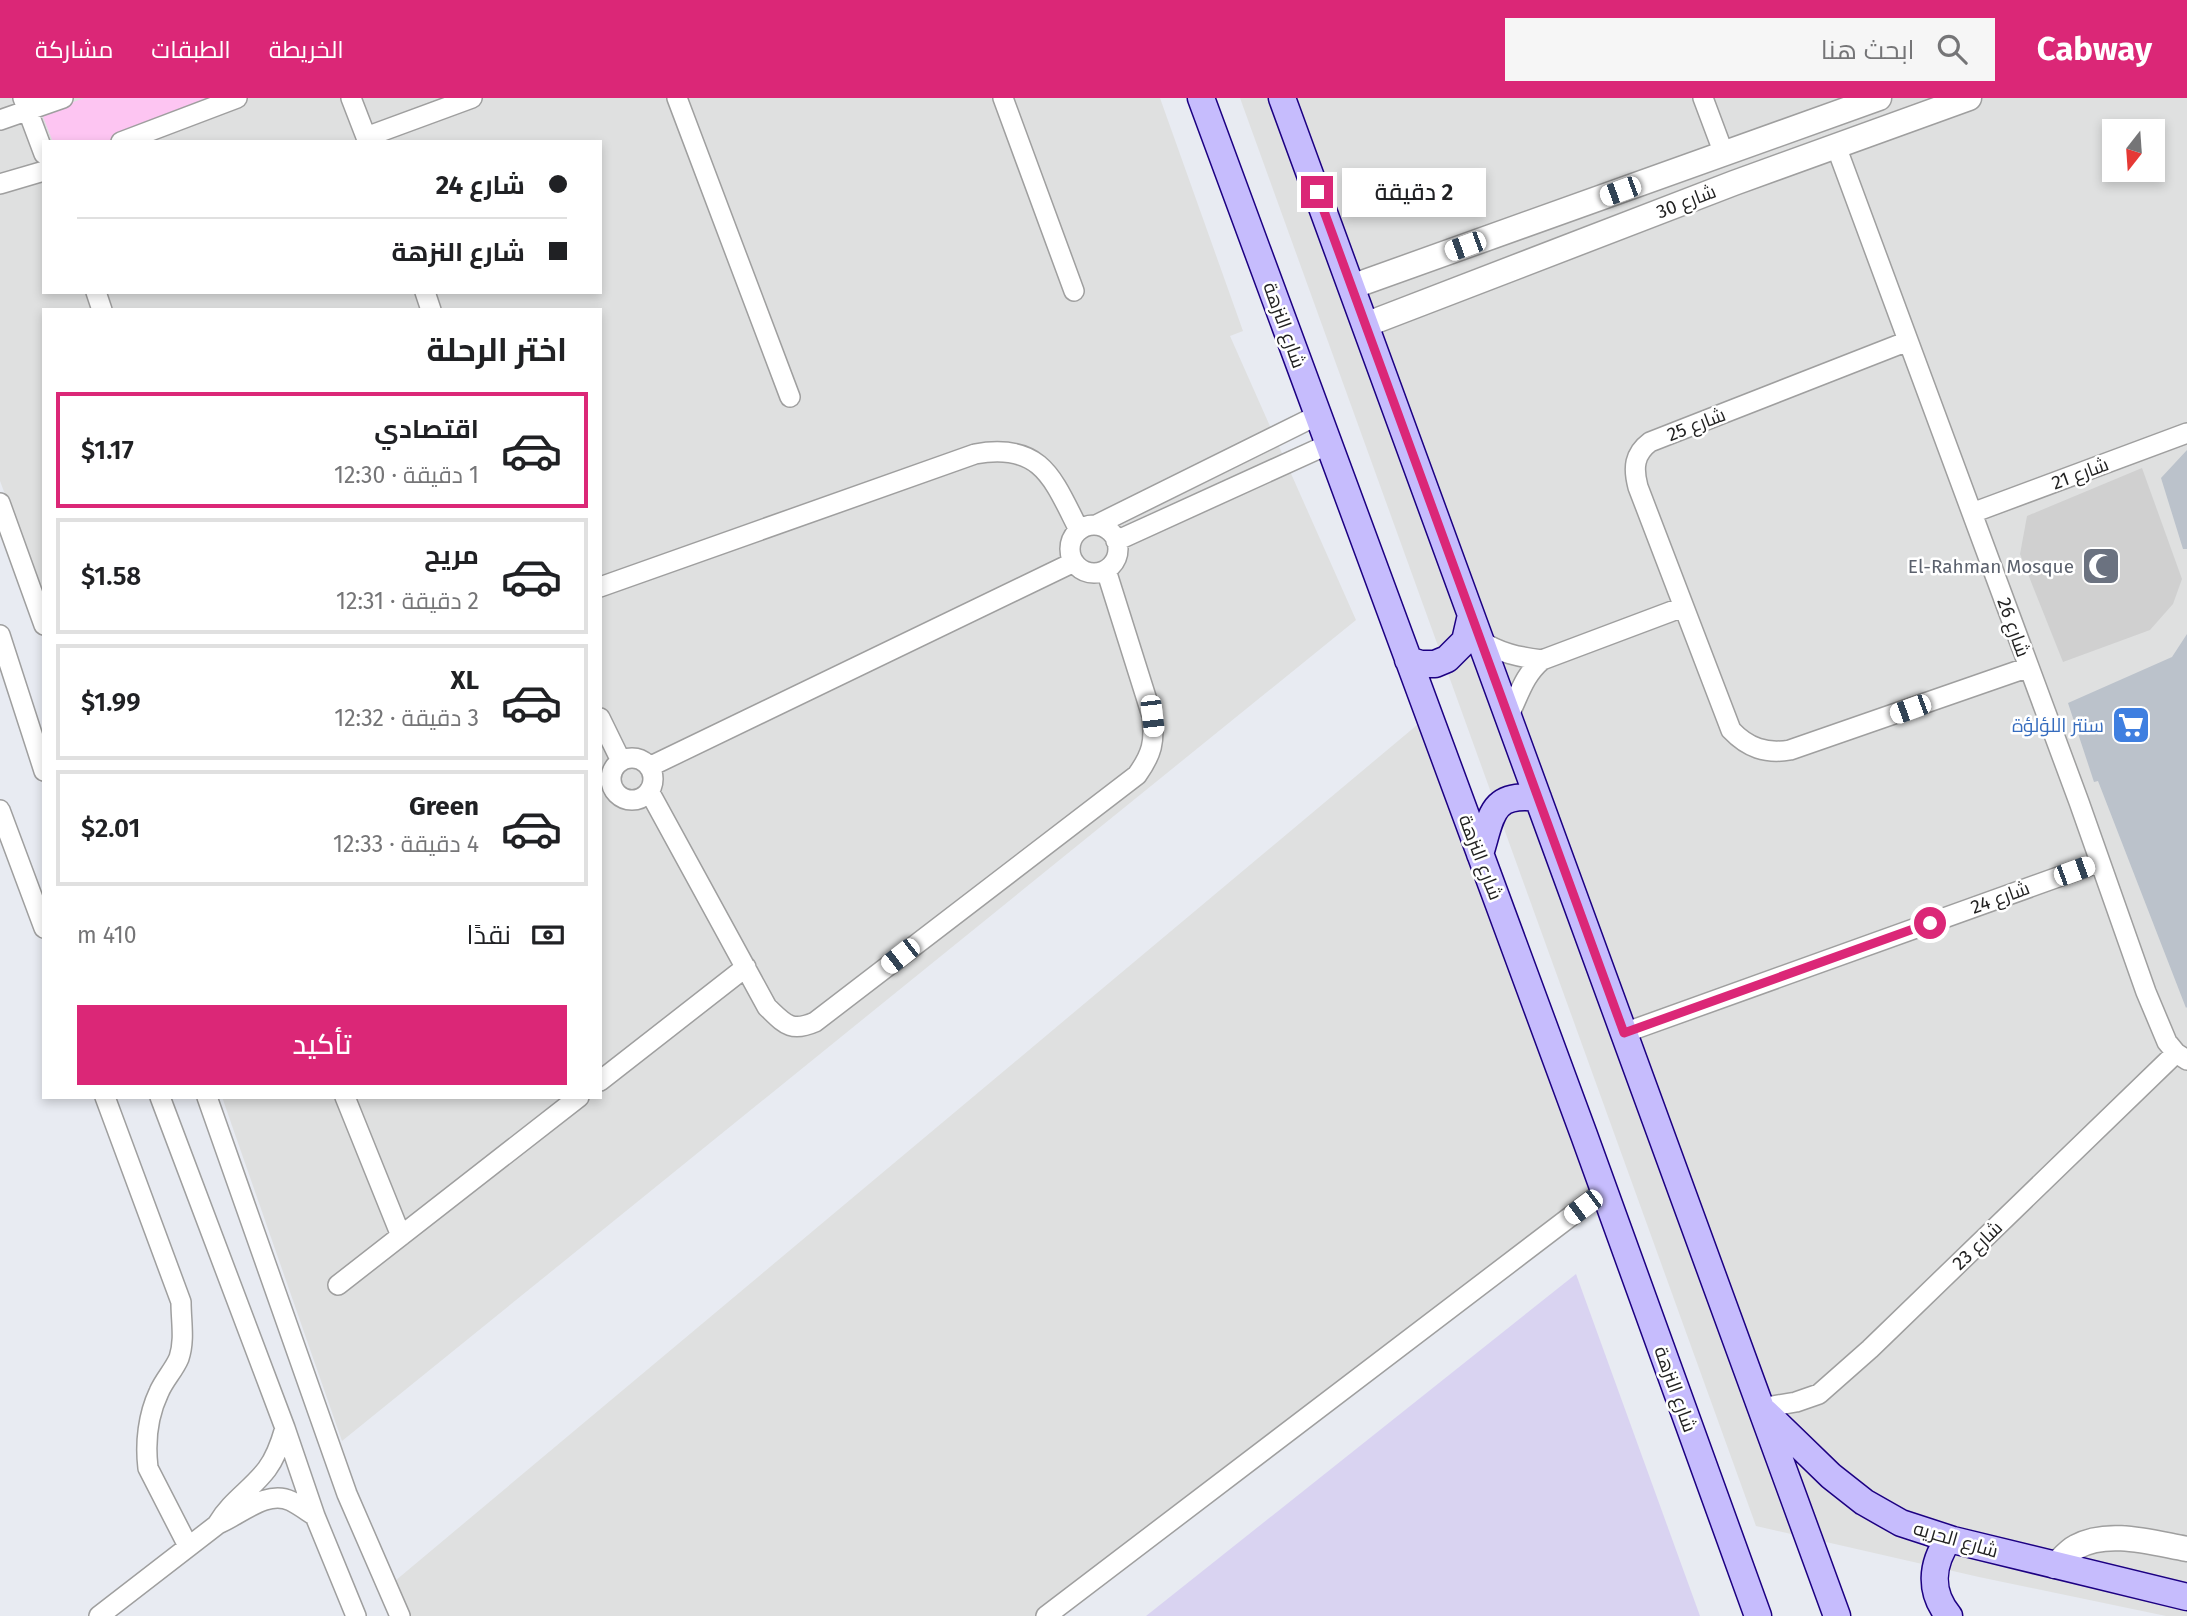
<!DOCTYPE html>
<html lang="ar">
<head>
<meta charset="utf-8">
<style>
  :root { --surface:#fff; --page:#f6f6f6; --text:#202124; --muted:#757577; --line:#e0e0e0; --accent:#db2777 }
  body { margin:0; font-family:"Fira Sans",Cairo,sans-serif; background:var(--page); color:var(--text); direction:rtl; height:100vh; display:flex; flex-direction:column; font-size:26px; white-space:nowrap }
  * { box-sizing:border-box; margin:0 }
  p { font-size:23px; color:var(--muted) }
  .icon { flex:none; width:38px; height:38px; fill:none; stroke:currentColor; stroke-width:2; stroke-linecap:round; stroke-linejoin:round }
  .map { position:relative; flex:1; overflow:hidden; direction:ltr }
  .sheet { position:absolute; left:42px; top:210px; width:560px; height:791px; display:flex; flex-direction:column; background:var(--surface); border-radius:0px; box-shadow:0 4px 10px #0003; direction:rtl }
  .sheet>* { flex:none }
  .guide { position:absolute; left:42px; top:42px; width:560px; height:154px; border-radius:0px; box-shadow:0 4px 10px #0003; direction:rtl; display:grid; align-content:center; height:154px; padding:0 35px; background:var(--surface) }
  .needle { width:46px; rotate:197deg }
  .buttons { position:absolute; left:2102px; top:21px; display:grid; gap:14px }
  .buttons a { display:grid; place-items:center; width:63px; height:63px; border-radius:0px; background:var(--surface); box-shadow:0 4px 10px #0003; font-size:35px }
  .end { position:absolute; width:32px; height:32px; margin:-16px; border:9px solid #db2777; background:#fff; box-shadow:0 0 0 4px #fff }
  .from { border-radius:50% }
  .bubble { position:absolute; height:49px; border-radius:0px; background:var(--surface); box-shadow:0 4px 10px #0003; font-size:23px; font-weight:600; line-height:49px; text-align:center; direction:rtl }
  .car { position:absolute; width:21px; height:42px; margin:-21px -10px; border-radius:9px; box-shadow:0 0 5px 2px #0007; background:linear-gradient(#fff 24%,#345 0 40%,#fff 0 76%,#345 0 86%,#fff 0) }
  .guide b { display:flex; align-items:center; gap:24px; height:66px; font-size:26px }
  .guide b+b { border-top:2px solid var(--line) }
  .guide i { width:18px; height:18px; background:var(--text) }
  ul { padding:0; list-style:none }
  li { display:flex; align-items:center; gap:21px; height:116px; margin:0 14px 10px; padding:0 21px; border:4px solid var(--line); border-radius:0px }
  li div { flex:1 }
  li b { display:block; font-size:26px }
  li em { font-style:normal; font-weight:600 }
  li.selected { border-color:var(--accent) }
  li>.icon { width:63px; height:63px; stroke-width:1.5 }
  h2 { padding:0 35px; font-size:32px; line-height:84px }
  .pay { display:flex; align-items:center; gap:18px; height:77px; padding:0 35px; font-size:26px }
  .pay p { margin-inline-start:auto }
  .primary-button { display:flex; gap:14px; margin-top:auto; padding:14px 35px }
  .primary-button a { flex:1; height:80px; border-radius:0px; background:var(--accent); color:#fff; font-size:28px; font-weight:600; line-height:80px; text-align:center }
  header { display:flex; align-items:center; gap:42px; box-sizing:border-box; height:98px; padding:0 35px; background:var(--accent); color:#fff }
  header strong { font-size:33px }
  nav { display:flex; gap:38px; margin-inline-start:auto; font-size:24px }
  .search { width:490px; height:63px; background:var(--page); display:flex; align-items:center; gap:18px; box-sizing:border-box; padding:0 24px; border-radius:0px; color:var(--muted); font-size:26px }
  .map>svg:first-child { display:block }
  .residential { fill:#dfe0e0; fill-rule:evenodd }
  .religious { fill:#d0d0d0 }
  .farmland { fill:#d9d3f1 }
  .park { fill:#fdc5f2 }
  .building { fill:#bbc2cb }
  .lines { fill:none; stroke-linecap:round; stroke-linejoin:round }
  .minor-casing { stroke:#9f9f9f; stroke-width:22 }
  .tertiary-casing { stroke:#9f9f9f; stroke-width:27 }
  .secondary-casing { stroke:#1c0082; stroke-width:29 }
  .minor { stroke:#fff; stroke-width:19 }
  .tertiary { stroke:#fff; stroke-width:24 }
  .secondary { stroke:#c6bcfd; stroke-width:26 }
  .route { stroke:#db2777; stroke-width:9 }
  .labels { text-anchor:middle; stroke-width:5; stroke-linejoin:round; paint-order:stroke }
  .street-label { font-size:19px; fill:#222; stroke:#fff }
  .worship-label { font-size:19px; fill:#5b616d; stroke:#fff; text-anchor:end }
  .shop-label { font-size:19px; fill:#366cbe; stroke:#fff; text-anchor:end }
</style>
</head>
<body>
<header>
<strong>Cabway</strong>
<div class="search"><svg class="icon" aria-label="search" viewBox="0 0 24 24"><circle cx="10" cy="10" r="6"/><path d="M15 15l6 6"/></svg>ابحث هنا</div>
<nav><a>الخريطة</a><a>الطبقات</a><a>مشاركة</a></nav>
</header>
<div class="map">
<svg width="2187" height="1518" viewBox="0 0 2187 1518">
  <rect width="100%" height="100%" fill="#e8ebf2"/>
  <path class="residential" d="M0,0h1160l83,233 -13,5 126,284 -1014,821 -120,-344h378v-787h-556v288l-44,-117zM44,44h556v150h-556z
    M1240,0h947v1518h-21l-187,-39 -223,-51zM2114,33h38v39h-38z
    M1429,617l175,476 -548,425h-654l-13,-30z"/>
  <path class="religious" d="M2142,370l40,111 -9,25 -23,26 -87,32 -43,-108 7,-38z"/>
  <path class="farmland" d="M1576,1176l124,342h-554z"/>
  <path class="park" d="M84,0h138l-118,44h-51l-11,-28z"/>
  <path class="building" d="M2187,352v99h-4l-22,-71z
    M2187,536v373l-1,1 -88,-227 -4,1 -26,-79 104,-46z"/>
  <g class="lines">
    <defs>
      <path id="minor" d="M23,0l21,56
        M351,0l17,44
        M677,0l113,299
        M1003,0l71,193
        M1703,0l21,56
        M0,22l63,-22
        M366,39l106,-39
        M121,44l116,-44
        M1836,48l243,656 67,190 21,50 9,11 11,7
        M0,86l44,-13
        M96,194l6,18
        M425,194l6,18
        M1908,243l-258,101c-16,12 -17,26 -12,45l93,243c17,18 35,24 59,20l239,-83
        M0,405l44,122
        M1972,415l215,-80
        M1096,427l222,-110
        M1070 451a24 24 0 1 1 48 0a24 24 0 1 1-48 0Z
        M1116,443l213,-97
        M600,489l375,-133c67,-12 78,25 104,76
        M0,537l44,136
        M1480,542c19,13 39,17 62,20
        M1508,619c11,-21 15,-41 34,-57l141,-53
        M600,620l21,43
        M611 681a21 21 0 1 1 42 0a21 21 0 1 1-42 0Z
        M649,669l425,-205
        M649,693l118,216c17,16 23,26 48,15l322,-247c15,-21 18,-33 15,-59l-46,-146
        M0,712l44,118
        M1624,935l476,-171
        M600,983l146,-114
        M105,999l76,205c0,19 4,38 -2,56 -5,12 -15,22 -20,34 -11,23 -14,51 -11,76l40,78
        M160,999l125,331 30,88 41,100
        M207,999l140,397 53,122
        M345,999l56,139
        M338,1187l241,-188
        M1761,1310l35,-6 23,-8 51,-45 306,-296
        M218,1425c13,-22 34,-34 49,-54 9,-12 14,-27 18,-41
        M99,1518l119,-92c22,-9 49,-35 73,-23 8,4 16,10 24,15
        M1046,1518l558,-425"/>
      <path id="tertiary" d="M1351,189l528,-189
        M1365,227l369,-142 235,-85
        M2055,1468c6,-6 13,-15 21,-19 32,-18 77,-4 111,2"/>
      <path id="secondary" d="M1201,0l383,1037 174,481
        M1282,0l555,1518
        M1408,562l13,4h14l12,-5 18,-18 6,-26
        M1480,756c12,-38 10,-62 58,-56
        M1766,1315l65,63 33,26 37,21 52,17 234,57
        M1949,1441c-18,25 -20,53 0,77"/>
    </defs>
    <use href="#minor" class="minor-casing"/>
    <use href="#tertiary" class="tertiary-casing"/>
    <use href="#secondary" class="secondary-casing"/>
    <use href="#minor" class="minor"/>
    <use href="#tertiary" class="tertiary"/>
    <use href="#secondary" class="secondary"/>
  </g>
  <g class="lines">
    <path class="route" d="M1317,94l307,841 306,-110"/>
  </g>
  <defs>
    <symbol id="mosque-square" viewBox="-11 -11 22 22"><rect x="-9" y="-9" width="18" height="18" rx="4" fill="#6b7280" stroke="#fff"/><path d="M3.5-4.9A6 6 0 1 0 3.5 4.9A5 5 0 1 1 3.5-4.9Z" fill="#fff"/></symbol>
    <symbol id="supermarket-square" viewBox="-11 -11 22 22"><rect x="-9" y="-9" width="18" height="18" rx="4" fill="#3f7fe0" stroke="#fff"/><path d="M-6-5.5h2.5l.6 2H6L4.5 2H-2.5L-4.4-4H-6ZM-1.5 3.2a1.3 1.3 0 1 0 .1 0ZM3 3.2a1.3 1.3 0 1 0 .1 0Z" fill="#fff"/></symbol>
  </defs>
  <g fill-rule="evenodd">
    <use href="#mosque-square" x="2079" y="446" width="44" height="44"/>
    <use href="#supermarket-square" x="2109" y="605" width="44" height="44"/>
  </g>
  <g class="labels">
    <g class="street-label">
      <text transform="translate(1686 103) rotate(-21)" y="7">شارع 30</text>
      <text transform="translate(1285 227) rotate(70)" y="7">شارع النزهة</text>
      <text transform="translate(1696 326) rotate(-21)" y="7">شارع 25</text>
      <text transform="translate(2080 375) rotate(-20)" y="7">شارع 21</text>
      <text transform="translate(2014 529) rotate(70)" y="7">شارع 26</text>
      <text transform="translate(1481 759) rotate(69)" y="7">شارع النزهة</text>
      <text transform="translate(2000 799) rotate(-20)" y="7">شارع 24</text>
      <text transform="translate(1977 1147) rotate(-44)" y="7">شارع 23</text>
      <text transform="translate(1676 1291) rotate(70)" y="7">شارع النزهة</text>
      <text transform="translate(1956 1441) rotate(16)" y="7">شارع الحريه</text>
    </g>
    <g class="worship-label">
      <text x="2074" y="475">El-Rahman Mosque</text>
    </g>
    <g class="shop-label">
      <text x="2104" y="634">سنتر اللؤلؤة</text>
    </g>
  </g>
</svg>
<div class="buttons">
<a><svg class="needle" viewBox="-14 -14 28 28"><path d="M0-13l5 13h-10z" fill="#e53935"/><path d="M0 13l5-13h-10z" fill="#757577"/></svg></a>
</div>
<i class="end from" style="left:1930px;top:825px"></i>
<i class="end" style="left:1317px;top:94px"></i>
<div class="bubble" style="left:1342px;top:70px;width:144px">2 دقيقة</div>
<i class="car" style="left:1620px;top:93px;rotate:250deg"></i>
<i class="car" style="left:1465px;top:148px;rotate:250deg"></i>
<i class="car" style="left:1910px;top:611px;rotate:250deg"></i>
<i class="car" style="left:1152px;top:618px;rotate:173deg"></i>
<i class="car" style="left:2074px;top:773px;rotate:70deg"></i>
<i class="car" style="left:900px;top:858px;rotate:232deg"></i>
<i class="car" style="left:1583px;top:1109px;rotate:233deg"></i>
<div class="guide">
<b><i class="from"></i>شارع 24</b>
<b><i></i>شارع النزهة</b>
</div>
<section class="sheet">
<h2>اختر الرحلة</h2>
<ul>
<li class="selected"><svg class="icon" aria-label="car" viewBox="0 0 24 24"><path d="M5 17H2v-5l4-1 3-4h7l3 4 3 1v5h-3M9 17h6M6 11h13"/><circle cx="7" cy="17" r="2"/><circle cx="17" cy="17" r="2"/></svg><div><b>اقتصادي</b><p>1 دقيقة · 12:30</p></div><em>$1.17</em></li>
<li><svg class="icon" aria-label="car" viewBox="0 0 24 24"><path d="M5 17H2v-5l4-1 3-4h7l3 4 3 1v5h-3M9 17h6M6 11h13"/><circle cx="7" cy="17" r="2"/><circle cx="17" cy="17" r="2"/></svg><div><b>مريح</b><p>2 دقيقة · 12:31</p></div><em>$1.58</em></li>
<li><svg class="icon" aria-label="car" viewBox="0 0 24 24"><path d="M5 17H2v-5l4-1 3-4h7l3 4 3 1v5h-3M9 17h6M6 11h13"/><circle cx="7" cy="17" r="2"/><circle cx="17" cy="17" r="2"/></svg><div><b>XL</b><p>3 دقيقة · 12:32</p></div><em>$1.99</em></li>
<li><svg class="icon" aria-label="car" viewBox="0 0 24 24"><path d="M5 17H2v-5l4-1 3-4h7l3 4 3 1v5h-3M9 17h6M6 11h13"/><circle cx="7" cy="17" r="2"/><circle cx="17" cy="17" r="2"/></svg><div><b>Green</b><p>4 دقيقة · 12:33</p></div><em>$2.01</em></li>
</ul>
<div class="pay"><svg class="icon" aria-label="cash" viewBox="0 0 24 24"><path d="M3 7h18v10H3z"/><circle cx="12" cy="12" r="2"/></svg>نقدًا<p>410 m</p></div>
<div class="primary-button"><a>تأكيد</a></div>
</section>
</div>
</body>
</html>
